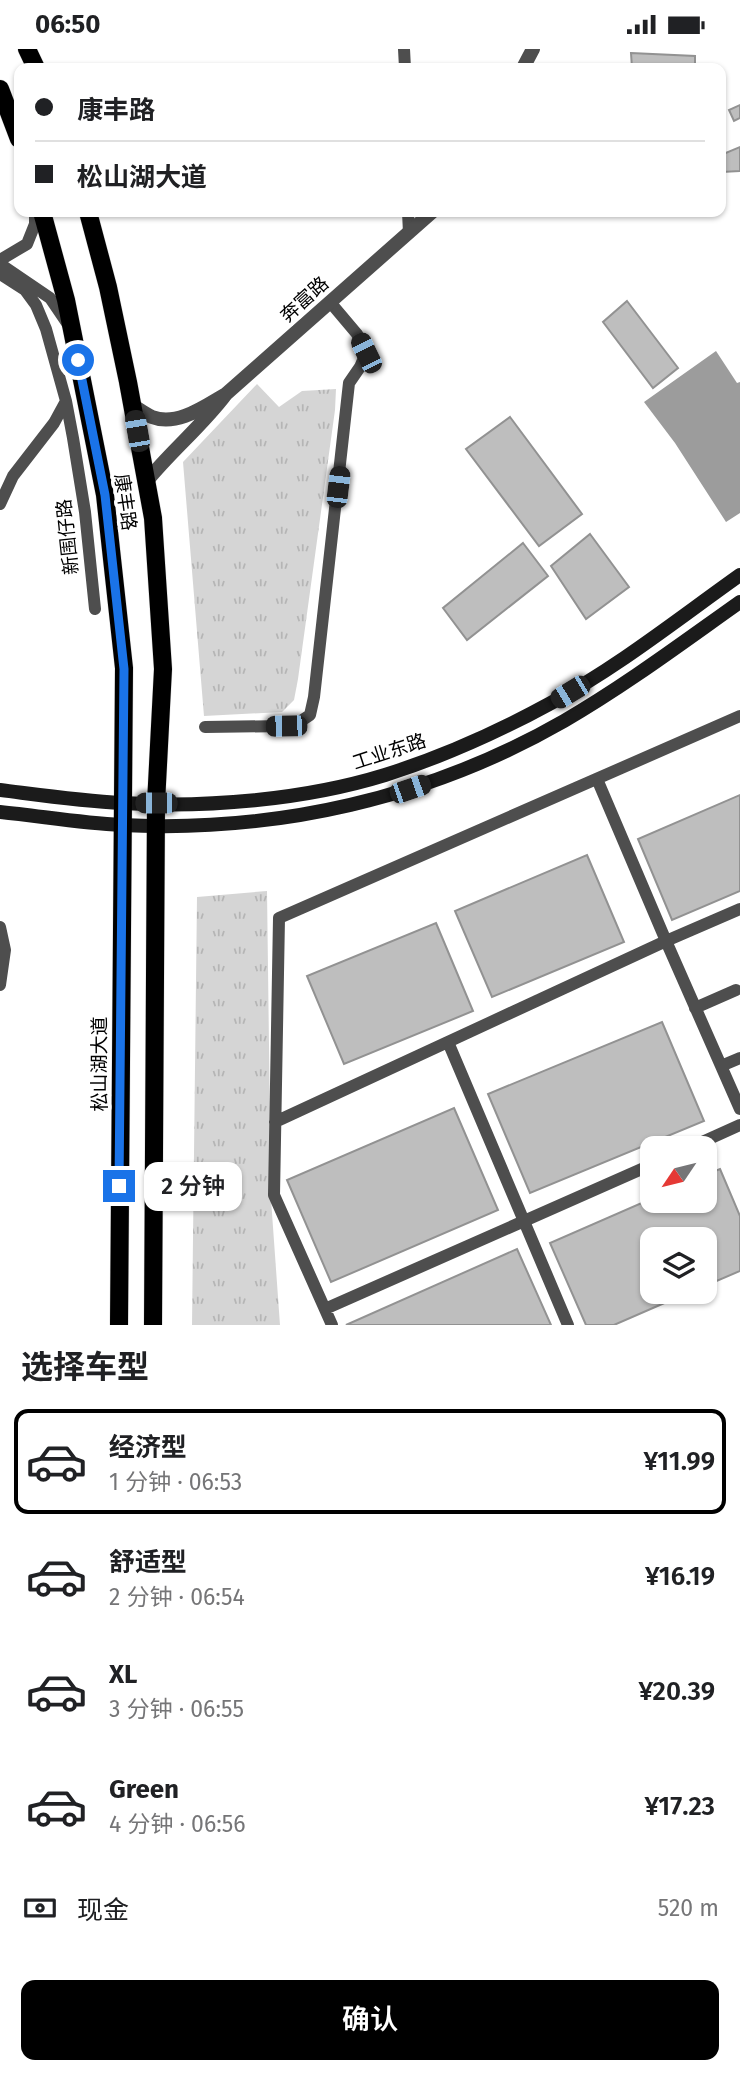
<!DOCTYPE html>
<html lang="zh">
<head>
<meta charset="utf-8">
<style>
  :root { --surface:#fff; --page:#f2f2f2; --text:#202124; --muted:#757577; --line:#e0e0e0; --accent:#000 }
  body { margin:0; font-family:"Fira Sans","Noto Sans SC",sans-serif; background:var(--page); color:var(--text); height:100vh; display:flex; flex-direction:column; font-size:26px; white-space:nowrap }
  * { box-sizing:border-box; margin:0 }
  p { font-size:23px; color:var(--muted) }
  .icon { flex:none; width:38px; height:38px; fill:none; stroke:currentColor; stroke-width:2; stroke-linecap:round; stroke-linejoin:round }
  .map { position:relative; height:1276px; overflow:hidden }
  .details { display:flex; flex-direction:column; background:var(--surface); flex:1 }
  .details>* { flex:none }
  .banner { position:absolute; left:14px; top:14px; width:712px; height:154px; border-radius:14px; box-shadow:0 2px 5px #0004; display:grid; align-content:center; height:154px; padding:0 21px; background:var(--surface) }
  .needle { width:46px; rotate:235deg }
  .tools { position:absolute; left:640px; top:1087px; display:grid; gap:14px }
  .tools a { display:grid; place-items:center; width:77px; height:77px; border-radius:14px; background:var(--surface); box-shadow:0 2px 5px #0004; font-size:35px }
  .end { position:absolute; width:32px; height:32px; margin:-16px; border:9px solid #1a73e8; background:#fff; box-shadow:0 0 0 4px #fff }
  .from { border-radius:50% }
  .bubble { position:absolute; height:49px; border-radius:14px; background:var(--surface); box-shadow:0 2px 5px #0004; font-size:23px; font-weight:600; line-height:49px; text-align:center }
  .car { position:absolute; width:21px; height:42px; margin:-21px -10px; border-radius:9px; box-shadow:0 0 5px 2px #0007; background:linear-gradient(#222 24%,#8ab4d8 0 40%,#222 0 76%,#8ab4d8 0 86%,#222 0) }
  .banner b { display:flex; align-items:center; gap:24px; height:66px; font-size:26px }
  .banner b+b { border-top:2px solid var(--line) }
  .banner i { width:18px; height:18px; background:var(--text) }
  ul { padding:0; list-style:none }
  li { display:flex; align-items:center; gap:21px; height:105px; margin:0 14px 10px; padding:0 7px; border:4px solid transparent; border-radius:14px }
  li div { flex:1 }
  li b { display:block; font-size:26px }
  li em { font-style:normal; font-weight:600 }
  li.on { border-color:var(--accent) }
  li>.icon { width:63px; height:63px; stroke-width:1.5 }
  h2 { padding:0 21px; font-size:32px; line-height:84px }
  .pay { display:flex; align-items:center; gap:18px; height:77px; padding:0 21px; font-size:26px }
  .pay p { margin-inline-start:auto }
  .primary-button { display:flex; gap:14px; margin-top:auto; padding:14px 21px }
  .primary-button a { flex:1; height:80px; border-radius:14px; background:var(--accent); color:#fff; font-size:28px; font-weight:600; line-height:80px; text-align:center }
  .status { display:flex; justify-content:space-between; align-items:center; height:49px; padding:0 35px; background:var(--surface); direction:ltr }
  .status svg { height:19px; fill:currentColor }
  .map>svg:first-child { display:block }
  .park { fill:url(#park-tufts) }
  .water { fill:#9c9c9c }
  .building { fill:#bebebe; stroke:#929292; stroke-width:2 }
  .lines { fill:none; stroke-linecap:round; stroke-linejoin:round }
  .primary-casing { stroke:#dbdbdb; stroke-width:19 }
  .minor { stroke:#4e4e4e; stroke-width:12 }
  .tertiary { stroke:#4e4e4e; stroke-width:14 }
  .secondary { stroke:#1b1b1b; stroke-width:14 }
  .primary { stroke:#000; stroke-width:18 }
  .route { stroke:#1a73e8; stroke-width:9 }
  .labels { text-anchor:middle; stroke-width:7; stroke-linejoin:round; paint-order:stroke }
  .street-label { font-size:19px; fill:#000; stroke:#fff }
</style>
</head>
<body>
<div class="status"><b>06:50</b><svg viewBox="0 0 49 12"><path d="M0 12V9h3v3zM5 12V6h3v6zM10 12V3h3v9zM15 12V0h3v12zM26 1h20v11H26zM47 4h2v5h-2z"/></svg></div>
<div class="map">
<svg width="740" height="1276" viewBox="0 0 740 1276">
  <defs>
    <pattern id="park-tufts" width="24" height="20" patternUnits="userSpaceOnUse" patternTransform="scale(1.75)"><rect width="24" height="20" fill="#d5d5d5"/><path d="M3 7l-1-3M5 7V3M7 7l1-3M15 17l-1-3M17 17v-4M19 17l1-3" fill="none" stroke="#b5b5b5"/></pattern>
  </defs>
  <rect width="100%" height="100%" fill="#fff"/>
  <path class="park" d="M257,335l22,23 23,-16 34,-2 -1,21 -37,269 -4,21 -12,12 -78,4 -21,-254z
    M267,842l4,308 9,126h-88l5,-428z"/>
  <path class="water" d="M716,302l21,32 3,-1v131l-14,9 -51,-79 -31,-41z"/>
  <path class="building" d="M631,4l64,3v12h-63z
    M740,56v13l-6,3 -5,-11z
    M740,98v24l-18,1 -1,-17z
    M627,252l51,67 -25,20 -50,-66z
    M510,368l72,97 -43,32 -73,-97z
    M590,485l39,53 -43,32 -35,-53z
    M523,494l25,33 -81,64 -24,-32z
    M740,746v96l-68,29 -34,-81z
    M587,806l37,87 -132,55 -37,-86z
    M436,874l37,88 -129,53 -37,-88z
    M662,973l42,99 -174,72 -42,-99z
    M454,1059l44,102 -167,72 -44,-102z
    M720,1120l20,47v55l-35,15v-47h-52v52h39l-78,34h-28l-36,-82 103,-45v3h52v-26z
    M517,1200l34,76h-205z"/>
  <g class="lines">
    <defs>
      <path id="primary" d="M27,0l9,19
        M0,40l19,50
        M42,163l24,88 39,195 19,173 -5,657
        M88,163l20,75 20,95 25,136 10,151 -7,134 -3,522"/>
    </defs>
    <use href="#primary" class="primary-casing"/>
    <path class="minor" d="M404,0l1,19
      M408,163l1,21
      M0,211l27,-16 8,-20v-12
      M0,215l50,34 19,28
      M0,225l25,16 11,15 10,24 20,72 7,37 12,74 10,97
      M0,455l13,-28 41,-53 12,-22
      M205,678l81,-1 12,-3 12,-8 4,-18 35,-314 11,-16 6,-14 -9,-19 -27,-32
      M740,860l-74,32 74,168
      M0,878l5,23 -5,35
      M695,959l41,-18
      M448,993l120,283
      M721,1017l19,-8
      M275,1073l391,-181 -69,-162
      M689,1099l51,-23
      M325,1260l328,-145
      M332,1276l-58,-130 5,-277 461,-202"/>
    <path class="tertiary" d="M523,19l10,-19
      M226,345l206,-182
      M132,356c7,4 13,9 20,12 25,10 53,-11 74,-23 -24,32 -55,57 -80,88"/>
    <path class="secondary" d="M0,741c40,5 81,11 122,13 84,5 182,-3 263,-28 57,-18 113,-43 166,-72 67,-36 127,-84 189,-128
      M0,763c40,4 81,11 121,13 155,8 309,-27 443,-104 62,-36 118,-78 176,-119"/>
    <use href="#primary" class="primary"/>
  </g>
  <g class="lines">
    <path class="route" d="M78,311l27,135 19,174 -5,517"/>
  </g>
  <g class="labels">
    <g class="street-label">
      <text transform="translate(304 250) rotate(-42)" y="7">奔富路</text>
      <text transform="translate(126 453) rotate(82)" y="7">康丰路</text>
      <text transform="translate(67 488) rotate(-96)" y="7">新围仔路</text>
      <text transform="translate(389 702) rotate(-18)" y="7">工业东路</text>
      <text transform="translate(99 1015) rotate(-90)" y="7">松山湖大道</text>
    </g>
  </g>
</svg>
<div class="tools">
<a><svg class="needle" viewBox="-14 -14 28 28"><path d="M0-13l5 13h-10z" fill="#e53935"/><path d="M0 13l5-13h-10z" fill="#757577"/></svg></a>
<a><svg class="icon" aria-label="layers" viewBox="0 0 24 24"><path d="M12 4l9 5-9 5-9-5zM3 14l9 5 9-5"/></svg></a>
</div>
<i class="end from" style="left:78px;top:311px"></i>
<i class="end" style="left:119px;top:1137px"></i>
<div class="bubble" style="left:144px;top:1113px;width:98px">2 分钟</div>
<i class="car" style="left:366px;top:304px;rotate:334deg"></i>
<i class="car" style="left:137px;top:382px;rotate:350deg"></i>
<i class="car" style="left:338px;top:438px;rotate:7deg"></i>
<i class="car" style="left:570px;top:643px;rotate:239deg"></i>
<i class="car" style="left:286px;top:677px;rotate:269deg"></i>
<i class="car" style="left:410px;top:740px;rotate:71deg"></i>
<i class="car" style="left:156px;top:754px;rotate:270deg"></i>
<div class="banner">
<b><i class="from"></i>康丰路</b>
<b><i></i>松山湖大道</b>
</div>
</div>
<section class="details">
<h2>选择车型</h2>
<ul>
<li class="on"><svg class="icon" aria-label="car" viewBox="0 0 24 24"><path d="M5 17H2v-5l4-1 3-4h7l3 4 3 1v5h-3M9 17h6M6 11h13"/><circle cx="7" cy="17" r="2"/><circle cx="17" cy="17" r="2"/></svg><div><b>经济型</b><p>1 分钟 · 06:53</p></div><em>¥11.99</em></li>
<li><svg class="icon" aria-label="car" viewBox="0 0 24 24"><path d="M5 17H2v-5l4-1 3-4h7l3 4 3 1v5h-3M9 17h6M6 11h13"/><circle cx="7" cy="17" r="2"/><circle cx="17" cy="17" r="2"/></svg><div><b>舒适型</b><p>2 分钟 · 06:54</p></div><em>¥16.19</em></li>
<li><svg class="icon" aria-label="car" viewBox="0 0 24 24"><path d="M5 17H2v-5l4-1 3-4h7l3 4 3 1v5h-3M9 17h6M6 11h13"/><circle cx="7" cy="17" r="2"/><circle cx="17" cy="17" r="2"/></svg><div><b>XL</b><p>3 分钟 · 06:55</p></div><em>¥20.39</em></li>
<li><svg class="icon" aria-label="car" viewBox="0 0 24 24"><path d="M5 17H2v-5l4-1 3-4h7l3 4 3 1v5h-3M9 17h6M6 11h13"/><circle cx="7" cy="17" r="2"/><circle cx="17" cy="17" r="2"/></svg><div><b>Green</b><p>4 分钟 · 06:56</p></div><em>¥17.23</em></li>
</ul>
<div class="pay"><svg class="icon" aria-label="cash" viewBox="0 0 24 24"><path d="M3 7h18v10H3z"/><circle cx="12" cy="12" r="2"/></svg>现金<p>520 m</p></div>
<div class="primary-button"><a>确认</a></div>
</section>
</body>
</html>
